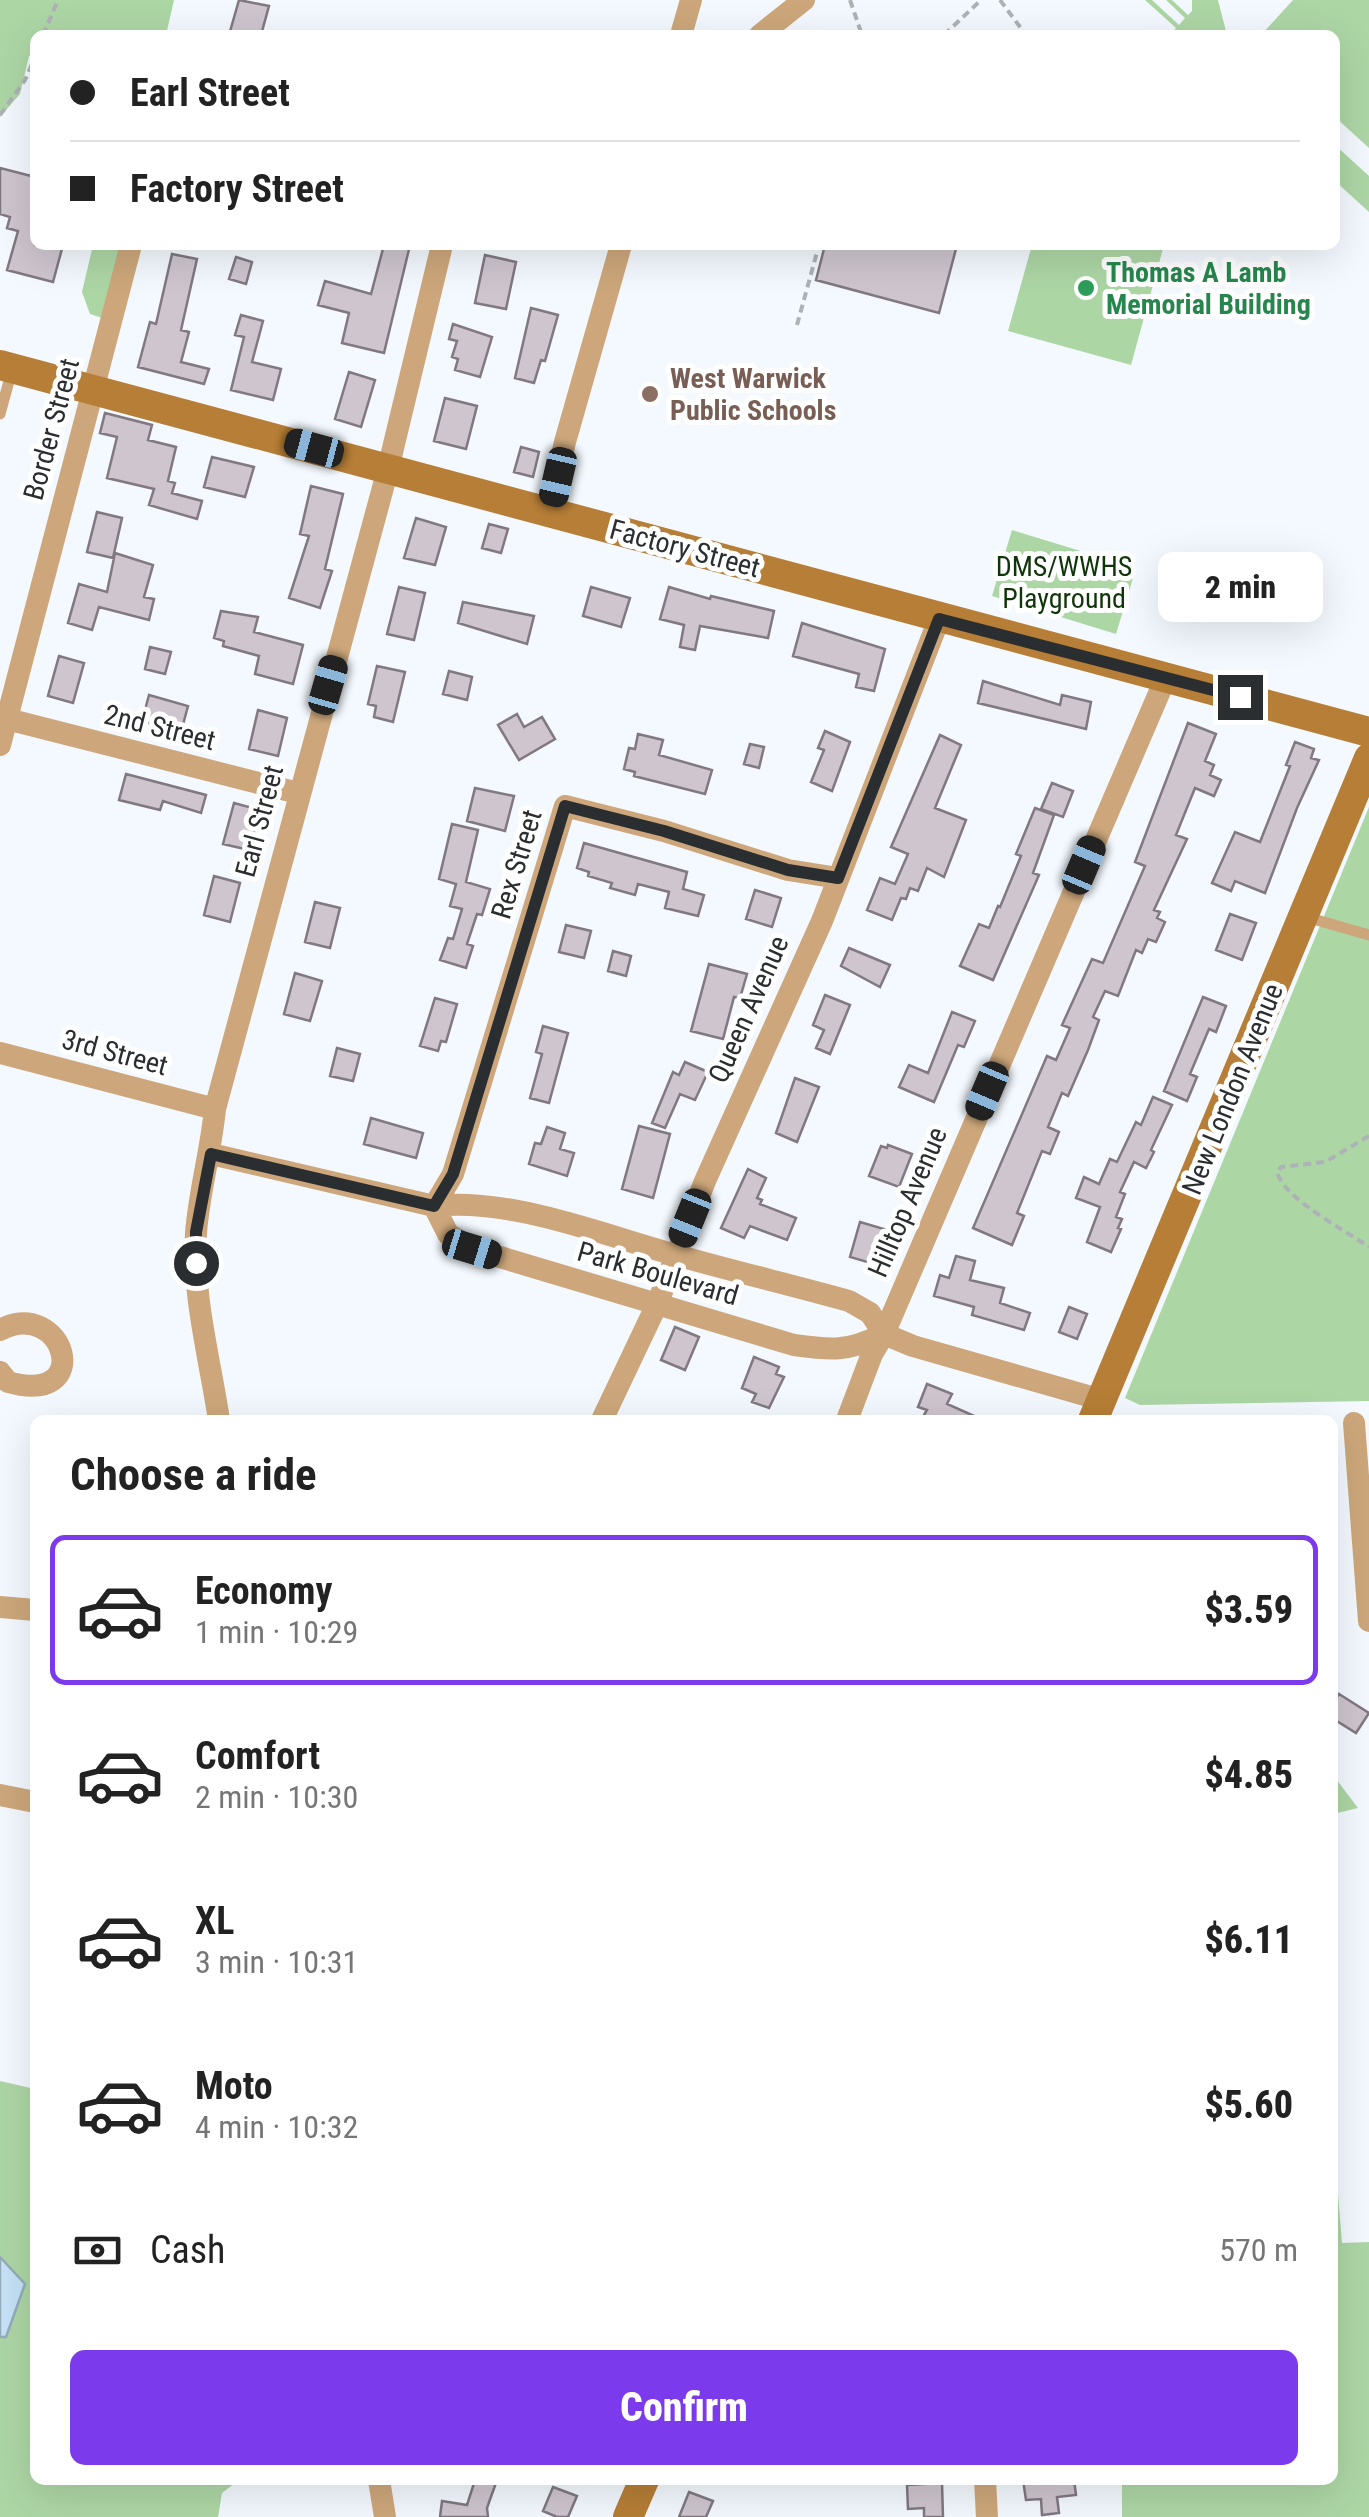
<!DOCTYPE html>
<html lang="en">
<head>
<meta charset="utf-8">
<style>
  :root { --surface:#fff; --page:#f6f6f6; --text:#222; --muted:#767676; --line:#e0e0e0; --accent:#7c3aed }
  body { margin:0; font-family:"Roboto Condensed",sans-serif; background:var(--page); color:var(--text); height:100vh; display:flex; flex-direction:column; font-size:38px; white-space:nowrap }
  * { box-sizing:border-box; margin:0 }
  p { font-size:32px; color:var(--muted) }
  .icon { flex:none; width:55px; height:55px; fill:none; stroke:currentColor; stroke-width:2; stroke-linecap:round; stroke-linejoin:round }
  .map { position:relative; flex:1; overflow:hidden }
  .details { position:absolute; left:30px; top:1415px; width:1308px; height:1070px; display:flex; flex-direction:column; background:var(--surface); border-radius:15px; box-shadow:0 10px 40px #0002 }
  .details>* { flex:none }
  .hud { position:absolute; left:30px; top:30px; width:1310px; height:220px; border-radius:15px; box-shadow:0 10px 40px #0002; display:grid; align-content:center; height:220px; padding:0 40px; background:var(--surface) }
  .end { position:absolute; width:45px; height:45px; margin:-22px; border:12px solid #2a2e31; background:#fff; box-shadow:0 0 0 5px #fff }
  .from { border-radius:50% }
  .bubble { position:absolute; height:70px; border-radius:15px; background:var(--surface); box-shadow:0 10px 40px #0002; font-size:32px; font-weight:800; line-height:70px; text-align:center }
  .car { position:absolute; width:30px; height:60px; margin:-30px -15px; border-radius:12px; box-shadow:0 0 8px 2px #0007; background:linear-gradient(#222 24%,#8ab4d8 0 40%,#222 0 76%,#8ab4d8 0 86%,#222 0) }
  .hud b { display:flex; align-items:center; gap:35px; height:95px; font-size:38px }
  .hud b+b { border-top:2px solid var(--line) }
  .hud i { width:25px; height:25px; background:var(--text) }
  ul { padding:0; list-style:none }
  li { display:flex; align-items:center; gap:30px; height:150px; margin:0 20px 15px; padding:0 20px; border:5px solid transparent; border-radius:15px }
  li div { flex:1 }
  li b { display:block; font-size:38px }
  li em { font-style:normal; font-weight:800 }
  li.on { border-color:var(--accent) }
  li>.icon { width:90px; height:90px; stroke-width:1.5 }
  h2 { padding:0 40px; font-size:45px; line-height:120px }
  .pay { display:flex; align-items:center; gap:25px; height:110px; padding:0 40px; font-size:38px }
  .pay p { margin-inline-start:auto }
  .cta { display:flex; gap:20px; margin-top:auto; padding:20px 40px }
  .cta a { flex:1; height:115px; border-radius:15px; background:var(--accent); color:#fff; font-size:40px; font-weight:800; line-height:115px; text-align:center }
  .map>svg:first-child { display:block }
  .green { fill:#add6a5 }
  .water { fill:#c5e2f6; stroke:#96acbb; stroke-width:2.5 }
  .building { fill:#cec5ce; stroke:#817881; stroke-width:2.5 }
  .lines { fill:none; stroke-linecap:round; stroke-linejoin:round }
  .path { stroke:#adb2b7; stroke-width:4; stroke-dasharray:8 5; stroke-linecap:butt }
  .lane { stroke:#cda77b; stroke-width:11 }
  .street { stroke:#cda77b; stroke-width:22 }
  .secondary { stroke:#b67e36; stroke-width:30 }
  .route { stroke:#2a2e31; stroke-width:12 }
  .leisure-dot { fill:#2e9e5b; stroke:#fff; stroke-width:4 }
  .education-dot { fill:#8d6e63; stroke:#fff; stroke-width:4 }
  .labels { text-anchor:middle; stroke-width:10; stroke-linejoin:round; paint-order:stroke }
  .leisure-label { font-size:28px; font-weight:bold; fill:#27864d; stroke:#fff; text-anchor:start }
  .education-label { font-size:28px; font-weight:bold; fill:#785e54; stroke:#fff; text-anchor:start }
  .street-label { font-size:28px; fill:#2a2e31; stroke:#fff }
  .park-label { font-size:28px; fill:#11350a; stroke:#fff }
</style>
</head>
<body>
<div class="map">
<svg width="1369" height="2517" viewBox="0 0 1369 2517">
  <rect width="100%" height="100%" fill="#f3f9fe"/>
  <path class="green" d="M0,0h174l-8,35h-131v17l-6,4 -9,38 -20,23z
    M1145,0h7l27,25 6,-7 -19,-18h6l16,15 4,-4v-11h26l9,35h-52l-3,-2 4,-5z
    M1293,0h76v148l-34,-31v-82h-74z
    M1335,145l34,31v36l-34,-31z
    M93,245h42l-21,77 -24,-8 -8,-22z
    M1032,245h132l-33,120 -123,-34z
    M1012,530l124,38 -20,66 -124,-38z
    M1369,807v594l-229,4 -15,-7z
    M1332,1775h1l25,33 -25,6z
    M0,2081l35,8v391h204l-17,13 -4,24h-218v-180h6l19,-53 -25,-27z
    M1333,2132l9,111 27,-1v275h-247v-37h210z"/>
  <path class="water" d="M0,2257l25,27 -19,53h-6z"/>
  <path class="building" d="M239,0l30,6 -8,29h-32z
    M0,168l35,9v68h28l-10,37 -46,-12 11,-39 -11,-3 3,-11 -10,-3z
    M384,245h26l-26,108 -42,-10 7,-30 -31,-8 7,-24 46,13z
    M825,245h132l-18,68 -123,-33z
    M172,254l25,5 -16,71 8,2 -8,30 28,7 -5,15 -66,-17 12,-45 6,2z
    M485,255l31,7 -10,47 -31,-6z
    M236,257l16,5 -6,22 -17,-5z
    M531,308l27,7 -13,46 -4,-1 -7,23 -19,-5z
    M241,315l22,6 -11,41 29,7 -8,31 -42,-10 13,-53 -9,-2z
    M453,324l39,13 -12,40 -25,-7 3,-11 -6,-2 5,-16 -8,-2z
    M349,372l26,8 -14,47 -26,-8z
    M445,398l32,8 -11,43 -32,-8z
    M105,413l47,12 -4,15 28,7 -8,34 7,2 -3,10 30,8 -5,18 -48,-14 5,-16 -47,-11 10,-41 -17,-4z
    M521,447l18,5 -6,25 -19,-5z
    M212,457l42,10 -9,30 -41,-10z
    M311,486l32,8 -18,75 7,2 -12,37 -31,-10 20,-62 -9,-2z
    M97,512l25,6 -9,40 -26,-6z
    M416,518l30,9 -11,38 -31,-7z
    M489,524l19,5 -7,24 -19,-5z
    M115,553l38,12 -9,32 10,2 -5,21 -50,-13 -7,23 -24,-7 11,-39 28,8z
    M399,587l26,6 -11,47 -27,-6z
    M591,587l39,11 -9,29 -38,-11z
    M669,587l41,12 1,-3 63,15 -6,27 -68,-12 -5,24 -15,-3 4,-22 -24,-6z
    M463,602l71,14 -7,28 -69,-21z
    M221,611l37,6 -4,15 49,13 -10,39 -38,-10 4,-18 -36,-10 1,-5 -10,-3z
    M802,623l83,26 -11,42 -18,-4 3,-13 -66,-18z
    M150,647l21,5 -6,22 -20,-5z
    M59,656l25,7 -11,40 -25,-7z
    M377,666l28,6 -12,50 -19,-5 2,-11 -8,-2z
    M449,671l23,6 -5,23 -24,-6z
    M983,681l77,24 2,-10 29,7 -5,27 -108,-26z
    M149,695l39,11 -7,26 -39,-11z
    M258,710l29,8 -9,38 -29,-7z
    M517,714l7,13 18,-10 13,22 -36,21 -21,-35z
    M1188,723l28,11 -11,27 9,4 -4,10 11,5 -7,16 -19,-8 -19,47 11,4 -33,71 6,2 -3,6 8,4 -9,20 -8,-3 -6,14 -6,-3 -18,46 -13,-5 -12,26 6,3 -11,30 -20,46 -6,-3 -14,34 11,5 -9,22 -8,-3 -25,62 7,3 -12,29 -39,-17 74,-172 9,4 14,-32 -8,-3 30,-66 11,4 42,-97 -10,-4z
    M825,731l25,11 -18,49 -21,-9 13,-32 -6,-2z
    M638,734l25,6 -4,15 53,15 -7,24 -71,-18 1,-4 -11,-3 5,-21 6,1z
    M940,735l21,10 -26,63 31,12 -22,57 -17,-9 -9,23 -8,-3 -4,11 -5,-1 -9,22 -25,-10 13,-32 15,6 13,-30 -17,-7z
    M1295,742l19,7 -3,9 8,2 -22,48 -32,85 -30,-12 -4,10 -19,-8 23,-51 25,10 30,-76 -4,-1z
    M750,744l14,3 -5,21 -15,-4z
    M126,774l80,21 -5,18 -38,-12 -3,9 -41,-10z
    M1052,783l21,8 -10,26 -22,-8z
    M475,788l39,8 -9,35 -38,-10z
    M234,803l26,7 -11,40 -26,-6z
    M1035,808l19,7 -21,58 6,2 -46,105 -33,-14 19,-42 10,4 9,-22 2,1 21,-51 -5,-2z
    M452,824l26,6 -12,52 24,7 -8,26 -5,-1 -10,30 6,2 -7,22 -26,-8 8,-22 5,1 9,-30 -12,-3 6,-22 -17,-5z
    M584,843l103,29 -4,17 21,6 -6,21 -33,-8 4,-16 -31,-8 -3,11 -25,-7 2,-5 -24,-7 1,-4 -12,-4z
    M214,876l26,7 -10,39 -26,-7z
    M755,890l26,8 -9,29 -26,-8z
    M315,902l25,6 -10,40 -25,-6z
    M1230,914l26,9 -14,37 -26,-10z
    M566,925l25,6 -7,27 -25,-6z
    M849,948l41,17 -10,22 -39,-21z
    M613,951l18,5 -5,20 -18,-5z
    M709,964l38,10 -7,24 -6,-1 -11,42 -32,-8z
    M295,973l27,8 -12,40 -26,-7z
    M825,995l25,10 -20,49 -14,-6 8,-18 -11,-5z
    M1203,997l23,9 -10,26 -7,-3 -19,45 7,3 -10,24 -23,-10z
    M435,998l22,6 -11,38 -5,-1 -3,10 -18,-5z
    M952,1012l23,9 -11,26 -6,-2 -24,57 -35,-15 10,-22 19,8z
    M543,1026l25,7 -19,70 -19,-5 12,-44 -6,-2z
    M337,1048l23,6 -7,27 -23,-5z
    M685,1062l23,10 -13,28 -15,-6 -15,34 -13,-5 21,-51 6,3z
    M795,1078l24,9 -22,55 -21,-9z
    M1153,1097l19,8 -21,45 3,2 -8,16 -12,-6 -14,30 5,2 -9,23 6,2 -4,9 3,1 -10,23 -24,-10 13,-35 -24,-9 8,-21 15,7 11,-25 7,3 19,-40 5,3z
    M371,1118l52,15 -7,25 -52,-14z
    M639,1126l31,8 -17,64 -31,-9z
    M547,1127l18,6 -5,16 14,4 -7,23 -38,-12 6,-21 6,1z
    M888,1145l24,9 -13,33 -30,-11 12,-30 6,2z
    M748,1169l18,9 -9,20 5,2 -2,4 36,14 -9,22 -37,-14 -6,12 -23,-10z
    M860,1222l24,7 -10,35 -24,-7z
    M956,1256l19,5 -5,19 34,8 -4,15 30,10 -6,17 -52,-15 2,-8 -40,-11 6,-21 9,3z
    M1069,1307l18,7 -10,25 -18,-7z
    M675,1327l24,10 -14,33 -24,-10z
    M754,1357l25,10 -3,7 8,3 -15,31 -17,-6 4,-8 -14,-6z
    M927,1384l25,10 -5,10 36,16h-47l-12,-5 3,-5 -9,-3z
    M1339,1694l30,19 -13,20 -24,-15v-14z
    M475,2480h22l-10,28 1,9h-48l2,-16 25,4z
    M1023,2480h51l2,15 -19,2 2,16 -17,2 -1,-16 -15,1z
    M942,2483l1,34h-19v-9l-16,1 -1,-24z
    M553,2487l24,9 -9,21h-11l-14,-6z
    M689,2492l24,9 -7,16h-27z"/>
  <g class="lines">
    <path class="path" d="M850,0l12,35
      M1000,0l26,35
      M43,35l15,-35
      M944,35l37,-35
      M0,115l25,-35 10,-23
      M797,325l22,-80
      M1369,1136l-44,26 -44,5 -4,5c7,27 68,58 92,75"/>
    <path class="lane" d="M0,414l12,-44
      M1306,917l63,18"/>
    <path class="street" d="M681,35l10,-35
      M760,35l44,-35
      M549,512l16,-70 56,-197
      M7,719l291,74
      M0,745l131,-500
      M0,1053l215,56
      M211,1154l223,52c75,-9 169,29 242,49 57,16 115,30 173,46l21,12 14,21 29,12 189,54
      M434,1206l19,-32 112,-368 99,25 124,39 50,8
      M434,1206l14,28 25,15 321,96c36,5 54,7 87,-10
      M0,1330c64,-34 97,77 8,52l-8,-10
      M219,1420c-9,-60 -27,-126 -23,-187 3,-41 15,-82 19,-124l173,-640 54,-224
      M602,1420l56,-118 47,-121 117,-260 117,-302
      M847,1420l25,-66 12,-20 282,-657
      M1354,1423l15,198
      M0,1607l35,3
      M0,1795l35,7
      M379,2480l6,37
      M985,2480l2,37"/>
    <path class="secondary" d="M0,365l1369,367
      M1093,1420l276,-662
      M628,2517l16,-37"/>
  </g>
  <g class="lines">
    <path class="route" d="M196,1263v-31l15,-78 223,52 19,-32 112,-368 99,25 124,39 50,8 101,-259 301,78"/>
  </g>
  <circle class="leisure-dot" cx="1086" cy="288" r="10"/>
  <circle class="education-dot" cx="650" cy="394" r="10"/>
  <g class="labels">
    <g class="leisure-label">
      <text x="1106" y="282">Thomas A Lamb<tspan x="1106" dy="32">Memorial Building</tspan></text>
    </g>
    <g class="education-label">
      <text x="670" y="388">West Warwick<tspan x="670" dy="32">Public Schools</tspan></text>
    </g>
    <g class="street-label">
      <text transform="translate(51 429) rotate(-75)" y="10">Border Street</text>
      <text transform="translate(685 548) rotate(15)" y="10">Factory Street</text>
      <text transform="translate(160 727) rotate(14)" y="10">2nd Street</text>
      <text transform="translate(259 821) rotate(-75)" y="10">Earl Street</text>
      <text transform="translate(516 864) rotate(-73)" y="10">Rex Street</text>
      <text transform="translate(748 1009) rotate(-66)" y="10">Queen Avenue</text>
      <text transform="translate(115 1052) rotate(15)" y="10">3rd Street</text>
      <text transform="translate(1232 1089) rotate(-68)" y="10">New London Avenue</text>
      <text transform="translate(907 1202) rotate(-67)" y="10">Hilltop Avenue</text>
      <text transform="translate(658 1273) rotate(16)" y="10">Park Boulevard</text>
    </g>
    <g class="park-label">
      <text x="1064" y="576">DMS/WWHS<tspan x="1064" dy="32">Playground</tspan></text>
    </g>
  </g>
</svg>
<i class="end from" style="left:196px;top:1263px"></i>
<i class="end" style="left:1240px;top:697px"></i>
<div class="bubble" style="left:1158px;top:552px;width:165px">2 min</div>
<i class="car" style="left:314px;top:448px;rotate:285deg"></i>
<i class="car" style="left:558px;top:477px;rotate:193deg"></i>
<i class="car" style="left:328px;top:685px;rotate:16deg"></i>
<i class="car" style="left:1084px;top:865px;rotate:23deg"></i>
<i class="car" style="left:987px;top:1091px;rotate:203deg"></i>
<i class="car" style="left:690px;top:1218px;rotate:202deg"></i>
<i class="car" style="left:472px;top:1249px;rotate:107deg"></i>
<div class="hud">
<b><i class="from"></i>Earl Street</b>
<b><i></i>Factory Street</b>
</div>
<section class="details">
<h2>Choose a ride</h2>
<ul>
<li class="on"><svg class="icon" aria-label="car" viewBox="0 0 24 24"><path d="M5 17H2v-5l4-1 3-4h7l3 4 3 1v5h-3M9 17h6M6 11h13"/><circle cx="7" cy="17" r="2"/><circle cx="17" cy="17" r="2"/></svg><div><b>Economy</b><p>1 min · 10:29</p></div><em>$3.59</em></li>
<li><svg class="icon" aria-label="car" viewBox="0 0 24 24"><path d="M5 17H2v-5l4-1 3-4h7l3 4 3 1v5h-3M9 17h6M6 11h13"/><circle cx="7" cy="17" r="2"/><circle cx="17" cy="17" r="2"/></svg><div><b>Comfort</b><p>2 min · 10:30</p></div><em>$4.85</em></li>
<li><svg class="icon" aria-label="car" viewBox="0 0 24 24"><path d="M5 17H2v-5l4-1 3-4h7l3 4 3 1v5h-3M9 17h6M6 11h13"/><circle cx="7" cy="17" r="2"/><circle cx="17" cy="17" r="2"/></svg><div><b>XL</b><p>3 min · 10:31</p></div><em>$6.11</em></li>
<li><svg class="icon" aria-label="car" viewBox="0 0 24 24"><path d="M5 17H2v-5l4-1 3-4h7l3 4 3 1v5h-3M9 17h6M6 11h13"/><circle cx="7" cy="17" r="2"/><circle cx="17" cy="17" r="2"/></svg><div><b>Moto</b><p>4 min · 10:32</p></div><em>$5.60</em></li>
</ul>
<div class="pay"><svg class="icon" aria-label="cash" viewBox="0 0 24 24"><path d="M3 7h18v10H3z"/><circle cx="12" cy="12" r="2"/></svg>Cash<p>570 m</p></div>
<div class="cta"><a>Confirm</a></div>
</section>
</div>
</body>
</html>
